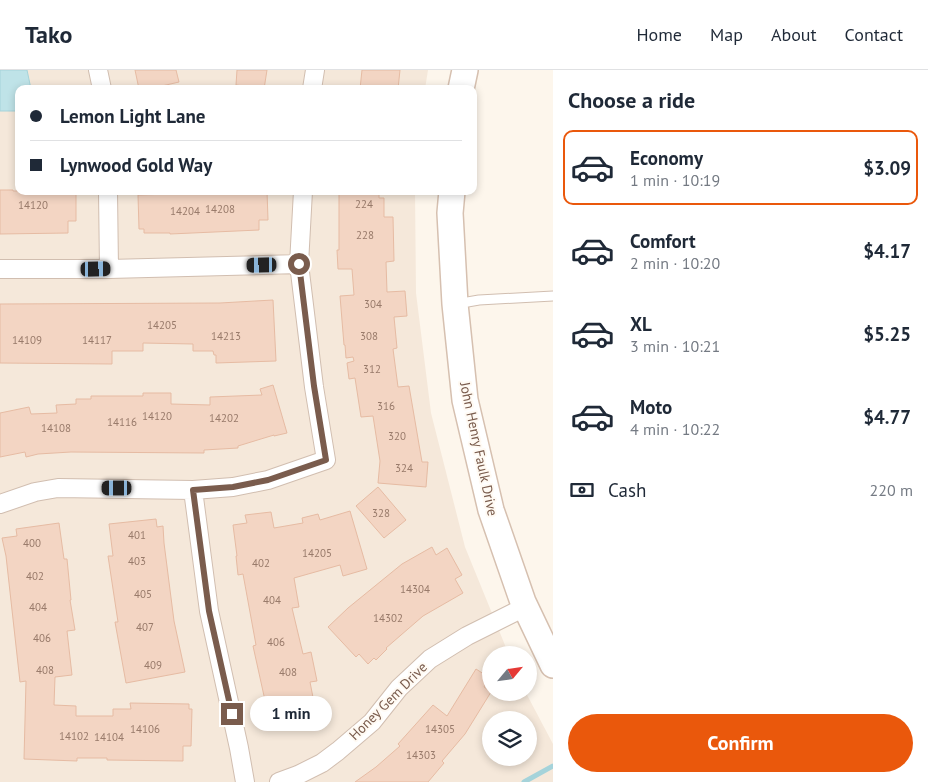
<!DOCTYPE html>
<html lang="en">
<head>
<meta charset="utf-8">
<style>
  :root { --surface:#fff; --page:#f2f2f3; --text:#1f2937; --muted:#747a83; --line:#e0e1e3; --accent:#ea580c }
  body { margin:0; font-family:"PT Sans",sans-serif; background:var(--page); color:var(--text); height:100vh; display:flex; flex-direction:column; font-size:19px; white-space:nowrap }
  * { box-sizing:border-box; margin:0 }
  p { font-size:16px; color:var(--muted) }
  .icon { flex:none; width:28px; height:28px; fill:none; stroke:currentColor; stroke-width:2; stroke-linecap:round; stroke-linejoin:round }
  .map { position:relative; flex:1; overflow:hidden }
  .panel { display:flex; flex-direction:column; background:var(--surface); width:375px }
  .panel>* { flex:none }
  .hud { position:absolute; left:15px; top:15px; width:462px; height:110px; border-radius:10px; box-shadow:0 2px 8px #0003; display:grid; align-content:center; height:110px; padding:0 15px; background:var(--surface) }
  .needle { width:32px; rotate:61deg }
  .tools { position:absolute; left:482px; top:576px; display:grid; gap:10px }
  .tools a { display:grid; place-items:center; width:55px; height:55px; border-radius:50%; background:var(--surface); box-shadow:0 2px 8px #0003; font-size:25px }
  .end { position:absolute; width:22px; height:22px; margin:-11px; border:6px solid #7a5c4d; background:#fff; box-shadow:0 0 0 2px #fff }
  .from { border-radius:50% }
  .bubble { position:absolute; height:35px; border-radius:18px; background:var(--surface); box-shadow:0 2px 8px #0003; font-size:16px; font-weight:800; line-height:35px; text-align:center }
  .car { position:absolute; width:15px; height:30px; margin:-15px -8px; border-radius:6px; box-shadow:0 0 4px 1px #0007; background:linear-gradient(#222 24%,#8ab4d8 0 40%,#222 0 76%,#8ab4d8 0 86%,#222 0) }
  .hud b { display:flex; align-items:center; gap:18px; height:48px; font-size:19px }
  .hud b+b { border-top:1px solid var(--line) }
  .hud i { width:12px; height:12px; background:var(--text) }
  ul { padding:0; list-style:none }
  li { display:flex; align-items:center; gap:15px; height:75px; margin:0 10px 8px; padding:0 5px; border:2px solid transparent; border-radius:10px }
  li div { flex:1 }
  li b { display:block; font-size:19px }
  li em { font-style:normal; font-weight:800 }
  li.selected { border-color:var(--accent) }
  li>.icon { width:45px; height:45px; stroke-width:1.5 }
  h2 { padding:0 15px; font-size:22px; line-height:60px }
  .pay { display:flex; align-items:center; gap:12px; height:55px; padding:0 15px; font-size:19px }
  .pay p { margin-inline-start:auto }
  .action { display:flex; gap:10px; margin-top:auto; padding:10px 15px }
  .action a { flex:1; height:58px; border-radius:30px; background:var(--accent); color:#fff; font-size:20px; font-weight:800; line-height:58px; text-align:center }
  header { display:flex; align-items:center; gap:30px; box-sizing:border-box; height:70px; padding:0 25px; background:var(--surface); border-bottom:1px solid var(--line) }
  header strong { font-size:24px }
  nav { display:flex; gap:28px; margin-inline-start:auto; font-size:18px }
  main { display:flex; flex:1; min-height:0 }
  .map>svg:first-child { display:block }
  .residential { fill:#f5e8da; fill-rule:evenodd }
  .water { fill:#bfe3e8; stroke:#a5d3da }
  .lines { fill:none; stroke-linecap:round; stroke-linejoin:round }
  .stream { stroke:#a5d3da; stroke-width:5 }
  .building { fill:#f3d5c3; stroke:#e6bba3 }
  .lane-casing { stroke:#d1beb0; stroke-width:11 }
  .street-casing { stroke:#d1beb0; stroke-width:20 }
  .secondary-casing { stroke:#d6c0b0; stroke-width:28 }
  .lane { stroke:#fff; stroke-width:9 }
  .street { stroke:#fff; stroke-width:18 }
  .secondary { stroke:#fff; stroke-width:25 }
  .route { stroke:#7a5c4d; stroke-width:6 }
  .labels { text-anchor:middle; stroke-width:4; stroke-linejoin:round; paint-order:stroke }
  .number-label { font-size:11px; fill:#987a6a }
  .street-label { font-size:14px; fill:#7a5c4d; stroke:#fffaf3 }
</style>
</head>
<body>
<header>
<strong>Tako</strong>
<nav><a>Home</a><a>Map</a><a>About</a><a>Contact</a></nav>
</header>
<main>
<div class="map">
<svg width="553" height="712" viewBox="0 0 553 712">
  <rect width="100%" height="100%" fill="#fdf6ec"/>
  <path class="residential" d="M0,0h428l-3,19h-406v102h396l1,102 15,120 34,134 44,108h-18v37l35,1 27,51v38h-553zM491,650h38v38h-38z"/>
  <path class="water" d="M0,0h27l4,19h-12v22h-19z"/>
  <g class="lines">
    <path class="stream" d="M524,712l29,-16"/>
  </g>
  <path class="building" d="M135,0h41l3,12 -30,7h-10z
    M237,0h30l-3,19 -28,-4z
    M362,0h38l-2,19h-38z
    M0,120h13v1h63v30h-8v12l-68,1z
    M170,121h97l1,29h-9v10l-89,4v-1h-26v-4h-5l-1,-34 32,-1z
    M339,121h40v7h5v19h9l1,44 -8,1 1,30 18,-1 2,25 -13,1 3,31 -4,1 5,38 11,-1 13,76h6l-2,25 -48,-4 2,-22 -7,-45 -12,1 -6,-39 -6,1 -2,-16 7,-2 -1,-4 -7,1 -1,-13h-1l-4,-49 14,-1 -2,-26h-14l-1,-19h2z
    M273,230l3,61 -60,2v-8h-2l-1,-4h-20v-7l-50,-1v8h-31v13l-112,-1v-59l220,-1z
    M273,315l14,48 -13,3v-1l-36,11v2l-34,2v3l-133,-1 -33,2 -12,3 -1,-5 -25,5v-44l29,-6 2,7 26,-1 -1,-8 20,-1v-5h15v-3h52v-3h28v11l39,1v-8l52,-2 -2,-6z
    M378,417l28,33 -22,18 -28,-32z
    M350,441l17,58 -24,7 -3,-11 -46,13 5,29 -7,1 11,46 8,-2 6,29 -7,1 7,36 -47,10 -3,-13 1,-1 -15,-68 3,-1 -13,-71 -5,1 -2,-19h1l-4,-31 14,-2 -2,-8 26,-3 3,16 29,-5 -1,-5 16,-4 2,6z
    M156,449l1,8 6,-1 1,17 10,78 11,51 -59,11 -11,-61h3l-10,-66h5l-4,-32z
    M59,453l5,36h3l4,41h-1l5,30 -8,1 5,44 -17,2 -1,28 22,1v10h37v-7h18l-1,-6 59,1v5h3l-1,37h-8v15l-76,-1v-2h-30v3l-53,-2 2,-78 -6,1 -14,-126 -4,-18 15,-2 -1,-7z
    M432,477l4,8 11,-7 15,27 -7,4 8,14 -40,23 -37,32 1,1 -11,11 -2,-2 -6,6 -9,-10 -3,3 -28,-30 20,-19 54,-44z
    M476,599l14,9 -6,9 7,5 -26,42 -23,27 2,2 -16,19h-73l21,-15 24,-21 -2,-2 35,-39 14,11z"/>
  <g class="lines">
    <defs>
      <path id="lane" d="M456,234l23,-4 74,-4"/>
      <path id="street" d="M98,0l4,19
        M312,19l3,-19
        M108,121l1,78
        M0,199h109l190,-5
        M193,420l16,121 30,137 6,34
        M0,434l35,-12 23,-4 135,2 40,-3 35,-7 58,-20 -12,-73 -15,-123 4,-73
        M279,712l19,-7 24,-12 16,-12 34,-29 27,-34 31,-29 37,-23 58,-29"/>
      <path id="secondary" d="M461,19l4,-19
        M452,121l-2,22 5,91 10,96 26,110 32,92 30,63"/>
    </defs>
    <use href="#lane" class="lane-casing"/>
    <use href="#street" class="street-casing"/>
    <use href="#secondary" class="secondary-casing"/>
    <use href="#lane" class="lane"/>
    <use href="#street" class="street"/>
    <use href="#secondary" class="secondary"/>
  </g>
  <g class="lines">
    <path class="route" d="M232,644l-23,-103 -16,-121 40,-3 35,-7 58,-20 -12,-74 -15,-122"/>
  </g>
  <g class="labels">
    <g class="number-label">
      <text x="364" y="138">224</text>
      <text x="33" y="139">14120</text>
      <text x="220" y="143">14208</text>
      <text x="185" y="145">14204</text>
      <text x="365" y="169">228</text>
      <text x="373" y="238">304</text>
      <text x="162" y="259">14205</text>
      <text x="226" y="270">14213</text>
      <text x="369" y="270">308</text>
      <text x="27" y="274">14109</text>
      <text x="97" y="274">14117</text>
      <text x="372" y="303">312</text>
      <text x="386" y="340">316</text>
      <text x="157" y="350">14120</text>
      <text x="224" y="352">14202</text>
      <text x="122" y="356">14116</text>
      <text x="56" y="362">14108</text>
      <text x="397" y="370">320</text>
      <text x="404" y="402">324</text>
      <text x="381" y="447">328</text>
      <text x="137" y="469">401</text>
      <text x="32" y="477">400</text>
      <text x="317" y="487">14205</text>
      <text x="137" y="495">403</text>
      <text x="261" y="497">402</text>
      <text x="35" y="510">402</text>
      <text x="415" y="523">14304</text>
      <text x="143" y="528">405</text>
      <text x="272" y="534">404</text>
      <text x="38" y="541">404</text>
      <text x="388" y="552">14302</text>
      <text x="145" y="561">407</text>
      <text x="42" y="572">406</text>
      <text x="276" y="576">406</text>
      <text x="153" y="599">409</text>
      <text x="45" y="604">408</text>
      <text x="288" y="606">408</text>
      <text x="145" y="663">14106</text>
      <text x="440" y="663">14305</text>
      <text x="74" y="670">14102</text>
      <text x="109" y="671">14104</text>
      <text x="421" y="689">14303</text>
    </g>
    <g class="street-label">
      <text transform="translate(479 379) rotate(78)" y="5">John Henry Faulk Drive</text>
      <text transform="translate(388 631) rotate(-45)" y="5">Honey Gem Drive</text>
    </g>
  </g>
</svg>
<div class="tools">
<a><svg class="needle" viewBox="-14 -14 28 28"><path d="M0-13l5 13h-10z" fill="#e53935"/><path d="M0 13l5-13h-10z" fill="#747a83"/></svg></a>
<a><svg class="icon" aria-label="layers" viewBox="0 0 24 24"><path d="M12 4l9 5-9 5-9-5zM3 14l9 5 9-5"/></svg></a>
</div>
<i class="end from" style="left:299px;top:194px"></i>
<i class="end" style="left:232px;top:644px"></i>
<div class="bubble" style="left:250px;top:626px;width:82px">1 min</div>
<i class="car" style="left:262px;top:195px;rotate:269deg"></i>
<i class="car" style="left:96px;top:199px;rotate:89deg"></i>
<i class="car" style="left:117px;top:418px;rotate:270deg"></i>
<div class="hud">
<b><i class="from"></i>Lemon Light Lane</b>
<b><i></i>Lynwood Gold Way</b>
</div>
</div>
<section class="panel">
<h2>Choose a ride</h2>
<ul>
<li class="selected"><svg class="icon" aria-label="car" viewBox="0 0 24 24"><path d="M5 17H2v-5l4-1 3-4h7l3 4 3 1v5h-3M9 17h6M6 11h13"/><circle cx="7" cy="17" r="2"/><circle cx="17" cy="17" r="2"/></svg><div><b>Economy</b><p>1 min · 10:19</p></div><em>$3.09</em></li>
<li><svg class="icon" aria-label="car" viewBox="0 0 24 24"><path d="M5 17H2v-5l4-1 3-4h7l3 4 3 1v5h-3M9 17h6M6 11h13"/><circle cx="7" cy="17" r="2"/><circle cx="17" cy="17" r="2"/></svg><div><b>Comfort</b><p>2 min · 10:20</p></div><em>$4.17</em></li>
<li><svg class="icon" aria-label="car" viewBox="0 0 24 24"><path d="M5 17H2v-5l4-1 3-4h7l3 4 3 1v5h-3M9 17h6M6 11h13"/><circle cx="7" cy="17" r="2"/><circle cx="17" cy="17" r="2"/></svg><div><b>XL</b><p>3 min · 10:21</p></div><em>$5.25</em></li>
<li><svg class="icon" aria-label="car" viewBox="0 0 24 24"><path d="M5 17H2v-5l4-1 3-4h7l3 4 3 1v5h-3M9 17h6M6 11h13"/><circle cx="7" cy="17" r="2"/><circle cx="17" cy="17" r="2"/></svg><div><b>Moto</b><p>4 min · 10:22</p></div><em>$4.77</em></li>
</ul>
<div class="pay"><svg class="icon" aria-label="cash" viewBox="0 0 24 24"><path d="M3 7h18v10H3z"/><circle cx="12" cy="12" r="2"/></svg>Cash<p>220 m</p></div>
<div class="action"><a>Confirm</a></div>
</section>
</main>
</body>
</html>
